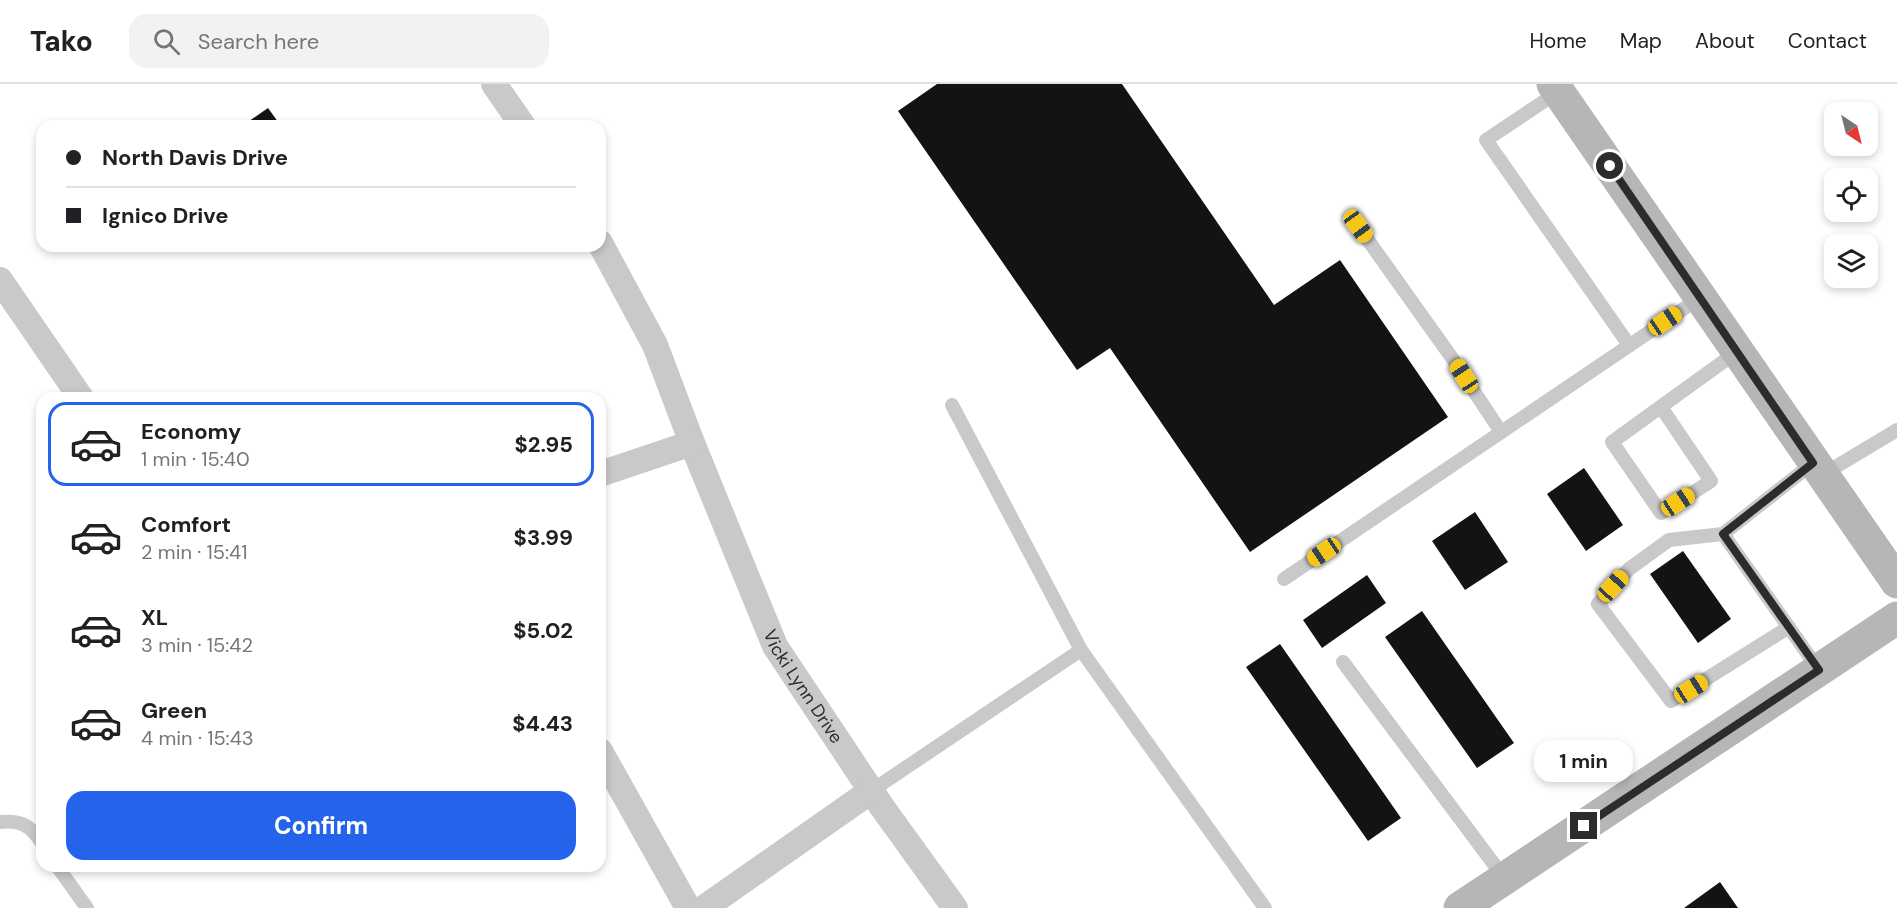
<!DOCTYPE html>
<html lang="en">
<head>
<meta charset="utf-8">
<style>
  :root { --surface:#fff; --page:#f2f2f2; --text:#202124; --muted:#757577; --line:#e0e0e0; --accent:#2563eb }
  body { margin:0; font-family:"DM Sans",sans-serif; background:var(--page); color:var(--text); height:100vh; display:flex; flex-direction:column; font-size:22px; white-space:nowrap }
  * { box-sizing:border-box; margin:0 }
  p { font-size:20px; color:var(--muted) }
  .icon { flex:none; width:33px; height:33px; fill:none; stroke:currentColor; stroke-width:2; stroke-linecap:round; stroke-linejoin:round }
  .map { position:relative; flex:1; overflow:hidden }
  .drawer { position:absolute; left:36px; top:308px; width:570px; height:480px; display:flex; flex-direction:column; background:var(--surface); border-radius:18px; box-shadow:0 3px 9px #0003 }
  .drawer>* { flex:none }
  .hud { position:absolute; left:36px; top:36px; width:570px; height:132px; border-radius:18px; box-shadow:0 3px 9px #0003; display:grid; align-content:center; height:132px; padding:0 30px; background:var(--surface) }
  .needle { width:39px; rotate:145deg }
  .buttons { position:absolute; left:1824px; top:18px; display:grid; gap:12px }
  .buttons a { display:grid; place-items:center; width:54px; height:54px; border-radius:12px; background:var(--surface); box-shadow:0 3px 9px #0003; font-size:30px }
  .end { position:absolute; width:27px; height:27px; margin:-14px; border:8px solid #2c2c2c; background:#fff; box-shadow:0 0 0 3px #fff }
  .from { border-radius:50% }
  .bubble { position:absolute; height:42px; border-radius:18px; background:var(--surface); box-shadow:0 3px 9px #0003; font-size:20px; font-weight:700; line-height:42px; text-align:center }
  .car { position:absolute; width:18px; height:36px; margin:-18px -9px; border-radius:8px; box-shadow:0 0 4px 2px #0007; background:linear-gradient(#f5c518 24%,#345 0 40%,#f5c518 0 76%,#345 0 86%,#f5c518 0) }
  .hud b { display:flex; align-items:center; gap:21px; height:57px; font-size:22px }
  .hud b+b { border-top:2px solid var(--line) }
  .hud i { width:15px; height:15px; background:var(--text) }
  ul { padding:10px 0 0; list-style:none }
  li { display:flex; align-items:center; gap:18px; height:84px; margin:0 12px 9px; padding:0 18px; border:3px solid transparent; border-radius:18px }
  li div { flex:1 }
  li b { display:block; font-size:22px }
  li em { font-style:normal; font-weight:700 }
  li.on { border-color:var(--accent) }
  li>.icon { width:54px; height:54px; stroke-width:1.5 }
  .primary-button { display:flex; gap:12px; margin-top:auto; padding:12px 30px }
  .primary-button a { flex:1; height:69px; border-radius:18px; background:var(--accent); color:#fff; font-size:24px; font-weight:700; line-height:69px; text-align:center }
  header { display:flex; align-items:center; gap:36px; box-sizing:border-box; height:84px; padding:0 30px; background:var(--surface); border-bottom:2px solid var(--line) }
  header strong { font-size:28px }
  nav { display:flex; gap:33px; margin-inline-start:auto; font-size:21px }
  .search { width:420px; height:54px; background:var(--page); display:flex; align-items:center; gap:15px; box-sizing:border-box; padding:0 21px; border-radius:18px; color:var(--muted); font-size:22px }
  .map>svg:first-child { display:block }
  .building { fill:#131313 }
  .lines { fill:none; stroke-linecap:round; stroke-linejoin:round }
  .lane { stroke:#c9c9c9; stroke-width:14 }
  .street { stroke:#c9c9c9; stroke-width:26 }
  .secondary { stroke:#b6b6b6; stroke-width:33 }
  .route { stroke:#2c2c2c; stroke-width:8 }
  .labels { text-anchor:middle; stroke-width:6; stroke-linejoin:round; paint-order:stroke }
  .street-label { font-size:18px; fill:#2c2c2c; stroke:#fff }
</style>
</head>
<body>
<header>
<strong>Tako</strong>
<div class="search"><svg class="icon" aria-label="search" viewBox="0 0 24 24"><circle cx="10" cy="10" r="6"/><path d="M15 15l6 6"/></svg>Search here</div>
<nav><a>Home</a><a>Map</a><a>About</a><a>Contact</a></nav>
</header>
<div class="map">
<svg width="1897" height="824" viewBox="0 0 1897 824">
  <rect width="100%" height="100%" fill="#fff"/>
  <path class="building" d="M937,0h185l152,221 66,-45 108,157 -198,135 -140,-204 -33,22 -179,-259z
    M268,24l13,18h-39z
    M1584,384l39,57 -37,26 -39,-57z
    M1475,428l33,50 -43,28 -33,-49z
    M1683,467l48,68 -33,24 -48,-69z
    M1367,491l19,28 -64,45 -19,-28z
    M1422,527l92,132 -37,25 -92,-131z
    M1280,560l121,174 -33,23 -122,-174z
    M1720,798l18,26h-54z"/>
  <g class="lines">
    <path class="lane" d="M1558,8l-72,48 143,205
      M1358,142l94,132 49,74
      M952,321l129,245 184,258
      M1661,323l50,74 -50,32 -49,-71 126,-91
      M1813,379l-90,71 96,136
      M1822,391l75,-45
      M1723,450l-54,6 -40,29 -31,35 73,97 118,-74
      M1284,495l417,-282
      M1343,578l162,217
      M871,707l210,-141
      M0,738c21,-2 30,3 42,21
      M57,782l30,42"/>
    <g class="street">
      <path d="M494,0l29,42"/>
      <path id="s1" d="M600,159l55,102 37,98 83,203 107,161 73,101"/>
      <path d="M0,196l81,118"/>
      <path d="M600,390l92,-31"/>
      <path d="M600,667l88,157"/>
      <path d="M704,824l167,-117"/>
    </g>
    <path class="secondary" d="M1553,0l344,498
      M1460,824l437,-290"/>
  </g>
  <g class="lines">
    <path class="route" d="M1584,742l235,-156 -96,-136 90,-71 -203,-297"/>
  </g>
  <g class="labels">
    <g class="street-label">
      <text dy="6" stroke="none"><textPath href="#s1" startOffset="489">Vicki Lynn Drive</textPath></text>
    </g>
  </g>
</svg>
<div class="buttons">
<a><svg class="needle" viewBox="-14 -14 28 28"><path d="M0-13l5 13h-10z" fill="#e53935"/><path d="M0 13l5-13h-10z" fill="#757577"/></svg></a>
<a><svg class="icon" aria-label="locate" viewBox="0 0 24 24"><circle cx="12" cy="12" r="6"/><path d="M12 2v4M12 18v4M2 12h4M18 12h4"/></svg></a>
<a><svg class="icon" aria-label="layers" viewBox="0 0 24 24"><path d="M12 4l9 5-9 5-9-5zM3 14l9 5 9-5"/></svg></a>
</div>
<i class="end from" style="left:1610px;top:82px"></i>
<i class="end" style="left:1584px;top:742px"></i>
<div class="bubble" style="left:1534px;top:656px;width:99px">1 min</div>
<i class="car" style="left:1358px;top:142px;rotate:144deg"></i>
<i class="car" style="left:1665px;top:237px;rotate:56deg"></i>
<i class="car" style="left:1464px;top:292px;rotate:327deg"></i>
<i class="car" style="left:1678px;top:418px;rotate:57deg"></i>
<i class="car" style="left:1324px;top:468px;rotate:236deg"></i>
<i class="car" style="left:1613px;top:502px;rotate:42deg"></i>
<i class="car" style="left:1691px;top:605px;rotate:58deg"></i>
<div class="hud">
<b><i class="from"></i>North Davis Drive</b>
<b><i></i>Ignico Drive</b>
</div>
<section class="drawer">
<ul>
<li class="on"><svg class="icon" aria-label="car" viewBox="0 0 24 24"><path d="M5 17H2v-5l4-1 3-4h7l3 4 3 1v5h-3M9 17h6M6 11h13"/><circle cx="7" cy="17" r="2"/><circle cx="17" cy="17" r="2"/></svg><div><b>Economy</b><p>1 min · 15:40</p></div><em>$2.95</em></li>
<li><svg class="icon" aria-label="car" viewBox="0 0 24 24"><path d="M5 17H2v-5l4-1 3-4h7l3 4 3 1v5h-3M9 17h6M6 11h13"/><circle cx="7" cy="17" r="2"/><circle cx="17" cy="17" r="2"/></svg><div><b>Comfort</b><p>2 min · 15:41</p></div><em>$3.99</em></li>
<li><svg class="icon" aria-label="car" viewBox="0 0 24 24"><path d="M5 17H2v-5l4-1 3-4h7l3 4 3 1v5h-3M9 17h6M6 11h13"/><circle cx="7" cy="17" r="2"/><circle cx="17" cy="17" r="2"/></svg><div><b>XL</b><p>3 min · 15:42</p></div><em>$5.02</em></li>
<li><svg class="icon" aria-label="car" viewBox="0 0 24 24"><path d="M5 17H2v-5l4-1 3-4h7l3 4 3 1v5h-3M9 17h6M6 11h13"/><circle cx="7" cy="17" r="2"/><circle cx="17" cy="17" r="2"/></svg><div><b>Green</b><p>4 min · 15:43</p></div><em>$4.43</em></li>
</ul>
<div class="primary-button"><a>Confirm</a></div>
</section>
</div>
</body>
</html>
